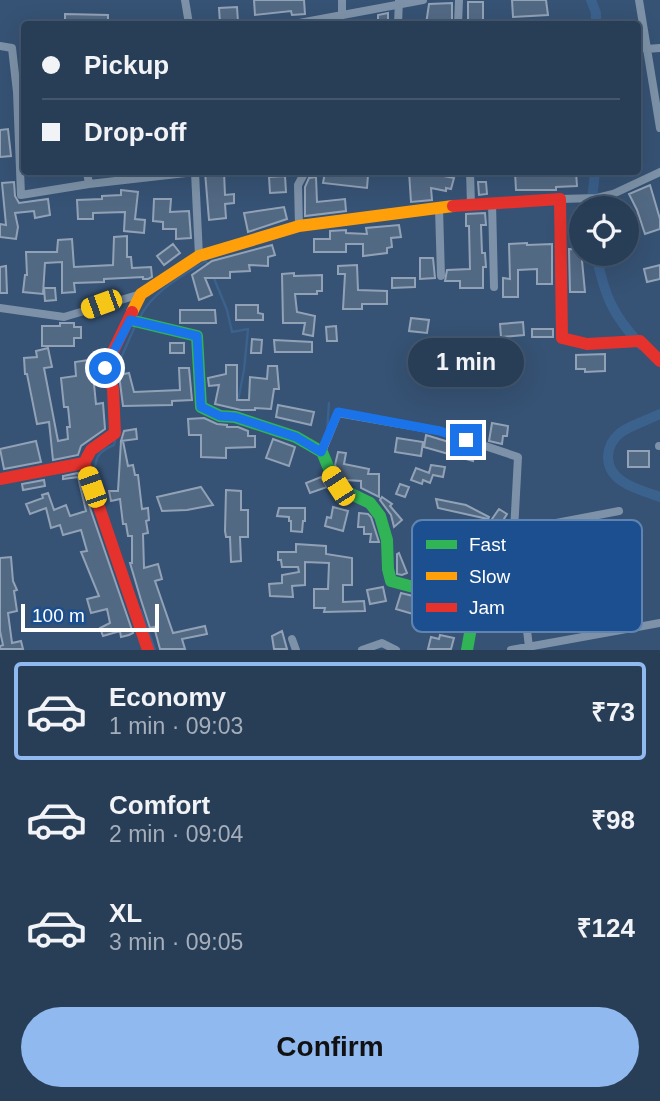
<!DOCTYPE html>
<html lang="en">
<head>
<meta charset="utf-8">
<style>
  :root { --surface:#283e57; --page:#344961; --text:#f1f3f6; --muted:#a5aeba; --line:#44576d; --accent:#90b9f0 }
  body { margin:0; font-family:Arial,sans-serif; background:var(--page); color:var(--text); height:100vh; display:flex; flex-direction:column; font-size:26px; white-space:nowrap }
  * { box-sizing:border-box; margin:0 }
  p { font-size:23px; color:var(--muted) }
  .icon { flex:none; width:38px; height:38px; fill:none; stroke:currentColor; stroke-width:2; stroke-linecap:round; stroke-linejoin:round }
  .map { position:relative; height:650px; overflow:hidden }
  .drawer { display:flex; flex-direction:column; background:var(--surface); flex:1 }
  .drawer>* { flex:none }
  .top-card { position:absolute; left:21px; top:21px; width:620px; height:154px; border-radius:7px; box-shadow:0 7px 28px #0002,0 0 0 2px var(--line); display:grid; align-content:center; height:154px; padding:0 21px; background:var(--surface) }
  .controls { position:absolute; left:569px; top:196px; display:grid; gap:14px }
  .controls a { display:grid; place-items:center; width:70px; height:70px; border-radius:50%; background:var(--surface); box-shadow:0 7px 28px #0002,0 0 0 2px var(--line); font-size:35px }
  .scale { position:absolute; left:21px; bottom:18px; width:138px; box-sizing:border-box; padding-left:7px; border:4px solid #fff; border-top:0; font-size:19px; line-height:24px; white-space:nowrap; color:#fff; -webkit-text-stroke:5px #1b4f8f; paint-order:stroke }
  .end { position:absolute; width:32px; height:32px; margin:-16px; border:9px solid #1a73e8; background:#fff; box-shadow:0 0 0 4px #fff }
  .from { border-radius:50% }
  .bubble { position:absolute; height:49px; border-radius:24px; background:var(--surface); box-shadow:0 7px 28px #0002,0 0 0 2px var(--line); font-size:23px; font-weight:800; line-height:49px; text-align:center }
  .car { position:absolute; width:21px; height:42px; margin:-21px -10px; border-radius:9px; box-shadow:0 0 5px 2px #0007; background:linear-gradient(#f5c518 24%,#345 0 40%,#f5c518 0 76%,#345 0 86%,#f5c518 0) }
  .top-card b { display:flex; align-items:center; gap:24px; height:66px; font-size:26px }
  .top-card b+b { border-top:2px solid var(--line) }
  .top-card i { width:18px; height:18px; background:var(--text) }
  ul { padding:12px 0 0; list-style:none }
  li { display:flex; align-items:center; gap:21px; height:98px; margin:0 14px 10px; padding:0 7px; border:4px solid transparent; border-radius:7px }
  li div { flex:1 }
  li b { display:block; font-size:26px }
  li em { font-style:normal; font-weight:800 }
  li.current { border-color:var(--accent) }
  li>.icon { width:63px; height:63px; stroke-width:1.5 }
  .primary-button { display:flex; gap:14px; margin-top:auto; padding:14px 21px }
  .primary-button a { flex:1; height:80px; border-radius:42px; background:var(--accent); color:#111; font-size:28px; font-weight:800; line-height:80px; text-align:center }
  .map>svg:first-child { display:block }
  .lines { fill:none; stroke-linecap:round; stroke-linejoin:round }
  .stream { stroke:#3b618d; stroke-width:2.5 }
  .canal { stroke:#3b618d; stroke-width:10 }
  .building { fill:#526984; stroke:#92a2b6; stroke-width:2 }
  .street { stroke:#7d92a8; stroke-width:8 }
  .fast { stroke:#30b455; stroke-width:12 }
  .slow { stroke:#ff9f0a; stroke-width:12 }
  .jam { stroke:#e5322d; stroke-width:12 }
  .route { stroke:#1a73e8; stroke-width:9 }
  .key { fill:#1b4f8f; stroke:#5f84b1; stroke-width:2 }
  .key-label { font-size:19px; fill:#fff }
</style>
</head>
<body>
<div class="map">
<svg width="660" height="650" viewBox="0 0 660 650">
  <rect width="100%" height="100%" fill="#365274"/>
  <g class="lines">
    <path class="stream" d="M213,276l14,34 5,22 16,-3 -4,41 -6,31
      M140,317c13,-26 42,-41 66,-56l3,6
      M114,374l21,-48
      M327,431l2,-28
      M94,474c2,-17 3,-22 20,-29l1,-5
      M141,610l14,40"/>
    <path class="canal" d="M591,0l5,13v11
      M591,208l4,-36
      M596,254c8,40 16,61 45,91
      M660,414c-12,6 -29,11 -40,19 -8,7 -11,13 -12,23 -1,27 33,34 52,41"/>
  </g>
  <path class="building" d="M254,0h50l1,14 -13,1 -1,-4 -36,4z
    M512,0h34l2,15 -35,2z
    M468,2h15v22h-15z
    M452,3v21h-26l3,-20z
    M237,7l1,15 -18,1 -1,-15z
    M388,13v11h-10v-9z
    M65,14l43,1v9h-43z
    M8,129l3,27 -11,1v-27z
    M205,172h19l1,23 9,-1v9l-9,1 1,14 -17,2z
    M325,172h31l12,3 -1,13 -44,-5z
    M409,172h23v2l22,4 -3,11 -5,-1v3l-15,-3 1,12 -21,2z
    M515,172h24v1l37,-1 1,14 -21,1v3h-40z
    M285,176l1,16 -16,1 -1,-16z
    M316,177l1,25 28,-3 1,12 -41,5v-29l4,-9z
    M14,182l1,14 4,7 29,-4 2,16 -15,3 -1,-7 -19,2 3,14 -2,12 -16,-2v-13l6,1 -4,-42z
    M478,182h8l1,12 -8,1z
    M650,185l10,34v10l-15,5 -8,-24 -8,-16z
    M121,190l17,2 -3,27 10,1 -1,13 -20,-2 1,-19 -32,1v6h-15l-1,-19 25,-1v-3l19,-1z
    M154,199h17l-1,13 19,-1 2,27 -15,1v-10h-13v-7l-10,-1z
    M284,207l3,12 -39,13 -4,-19z
    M485,213l1,12h-5l1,28h3l1,14h-3v21h-23v-7h-15l2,-11 23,-1 -1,-43h-3v-12z
    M399,225l2,12 -10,1 1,9 -5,1v5l-24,3v-12h-17v8h-32v-13h16v-8l16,-1v3l21,1 -1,-6z
    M127,236v21h4l1,11 19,-1 1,10 -4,2h-5v-2l-39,2v3l-30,1 1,9 -13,1v-31l-17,1 -2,31 -20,-2 2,-17h2l-1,-23h31l1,-12 14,-1 2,28 39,-2 1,-28z
    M527,243v2l25,-1v40h-15v-15l-19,1v27h-15v-19l7,1 -1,-35z
    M173,244l7,9 -16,12 -7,-9z
    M272,245l3,10 -7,2v9l-19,-1 1,6 -20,1v6h-25l7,17 -13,5 -7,-25 20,-14z
    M569,249l12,1 4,42h-15z
    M420,258h13l2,20 -15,1z
    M357,265l1,25 29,1v13h-25v5h-19l2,-35h-7v-8z
    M660,265v14l-13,3 -3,-13z
    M6,266l1,27h-7v-26z
    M294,273v3l28,-1v16h-5v3h-22l2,18 18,4 -2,20 -10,-2 2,-11h-22l-1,-49z
    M392,278h23v9l-23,1z
    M44,288h11l1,12 -11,1z
    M236,305h22v8l5,1v6h-27z
    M180,310h35l1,13h-36z
    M411,318l18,2 -2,13 -18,-2z
    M523,322l1,13 -23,2 -1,-13z
    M60,323h14v4h7v11h-7v8h-32v-20h18z
    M336,326l1,15h-10l-1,-14z
    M532,329h21v8h-21z
    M252,339l10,1 -1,13h-10z
    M274,340l38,2v10h-37z
    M170,343h14v10h-14z
    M48,348l4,19 -8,1 14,73 10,-2 -1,-12h3l-2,-20h-4l-3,-29 15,-2 -1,-14 14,-2 1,15 3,-1 3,30 7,-1 2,26 -24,17 -3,9 -25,5 -4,-38 -12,2 -10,-50h-2l-1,-16 13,-1 -1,-6z
    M605,354v17l-20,1v-3h-9v-14z
    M226,365h11v35h12l1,-23 17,2 1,-13h9l2,23h-5l-3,20 -16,-1v2h-14l-26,-6 4,-19 -10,1 -1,-8 18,-4z
    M179,368h10l3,32 -20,1v4l-49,1 -4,-31 10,-2 5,19 46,-2z
    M278,405l36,7 -3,13 -35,-8z
    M204,418l13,6 10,1v2h11l10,4v5h7v11l-29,1v10l-25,-1v-22h-12l-1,-16z
    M492,423l16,3 -1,10h-4l-1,8 -13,-3z
    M136,429l1,10 -16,2 3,-10z
    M426,435l49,15 -2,11 -49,-14z
    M397,438l26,4 -2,14 -26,-4z
    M273,439l22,8 -6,19 -23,-8z
    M36,441l5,21 -37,7 -4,-20z
    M121,441h2l5,25 5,-1 2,10h3l4,34 6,-1 1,12 -3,1 2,12 -5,1 1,34 14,-4 4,15 -7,2 18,52 32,-7 2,8 -25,5 3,10h-25l-6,-22 -4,1 -9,-28 -11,-37h2v-27h-4l-2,-12h-3l-3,-25 -9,2 -2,-10h9z
    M628,451h21v16h-21z
    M338,452l8,1 -2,11 25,5 -1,5h11v23l-18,-9v-7l-16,-1 -3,-3 -7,-12z
    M431,465l14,2 -2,10 -10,-2 -3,8 -7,-3 -1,4 -11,-4 5,-12 13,5z
    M78,473l55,160 -4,2 -8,2 -1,-6 -17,5 -3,-8 10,-5 -3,-14 -16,4 -4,-14 12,-3 -18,-44 6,-1 -6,-21 -18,5 -3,-10 -9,3 -5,-20 -16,6 -4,-10 17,-6 -1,-3 6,-2 6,17 12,-5 4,11 16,-5 -8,-34 -15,2v-3z
    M321,477l6,10 -17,6 -4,-10z
    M44,480l1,6 -22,4 -1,-6z
    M400,484l9,3 -4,10 -9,-3z
    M201,487l12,18 -26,5 -25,1 -5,-14z
    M226,490l15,1v19h7v27h-8l1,24 -10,1 -1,-25h-4l-1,-6z
    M382,497l10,7 -2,2 12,14 -8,7 -3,-12 -11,-15z
    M436,499l30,6 23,12 -1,2 -50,-11z
    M333,507l15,4 -5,20 -18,-5 2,-9 4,1z
    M279,508h26v13h-2l-1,11 -11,-1v-10h-2v-4l-12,-1z
    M499,509l8,5 -8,13h8v11l-14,-2 -1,-17z
    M359,513l9,1 3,3 8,25h-9l1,-8h-7v-7h-6z
    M296,544l30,2v8l26,4v27h-9v17l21,-1 1,10 -41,1 1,-4h-11v-19h14l1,-26 -24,-1v23l-13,1 1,11 -23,-1 -1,-12 13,-1v-8l17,-3 -1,-5h-16l-1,-7h-3v-8h18z
    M399,553l8,20 -5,2 -5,-1v-20z
    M11,557l2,24 4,9 -3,1 3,20 -9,2 4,30 9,-2 2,8h-23v-3l3,-1 -3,-14v-73z
    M383,587l3,14 -16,3 -3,-14z
    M401,593l16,4 -4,17 -17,-5z
    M282,631l5,18h-13l-2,-13z
    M440,635l14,3 -3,11h-23l3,-12 8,2z"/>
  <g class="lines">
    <path class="street" d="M185,0l4,24
      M639,0l21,128
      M342,14v-14
      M294,24l129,-24
      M398,24l1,-24
      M458,24l1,-24
      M0,46l12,2 5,44
      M646,49l14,-1
      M24,91l-7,1 4,103 68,-11 106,-12 4,84
      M87,172l2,12
      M470,172l1,32
      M560,199l37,-1 16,-4 47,-22
      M492,202l2,85
      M439,208l2,68
      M299,226l-1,-41 7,-13
      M0,308l64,9 77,-23
      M659,446h1
      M322,452l16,-39 102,18 78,26 -4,74
      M522,589l62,-10
      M292,639l4,11
      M529,647l-7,-58 -9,-35 1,-23 105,-20
      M362,650l20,-7 14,7
      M511,650l149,-27"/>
    <path class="fast" d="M130,320l67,16 4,71 19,9 15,1 61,20 26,15 13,31 8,7 27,13 10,13 7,24 1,29 3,12 52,14 28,16 1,11 -5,28"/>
    <path class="slow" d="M132,312l9,-18 58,-38 100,-30 154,-20"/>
    <path class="jam" d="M453,206l107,-7 2,139 25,6 53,-3 20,20
      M132,312l-27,56 8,21 2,44 -24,17 -7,13 64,187
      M0,479l84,-16"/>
  </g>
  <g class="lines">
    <path class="route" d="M105,368l25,-48 67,16 4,71 19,9 15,1 61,20 25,15 17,-40 102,19 26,9"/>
  </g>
  <rect x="412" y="520" width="230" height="112" rx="10" class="key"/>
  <rect x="426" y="540" width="31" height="9" fill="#30b455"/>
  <rect x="426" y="572" width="31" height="8" fill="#ff9f0a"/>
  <rect x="426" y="603" width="31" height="9" fill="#e5322d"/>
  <g class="key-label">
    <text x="469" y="551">Fast</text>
    <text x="469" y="583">Slow</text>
    <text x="469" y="614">Jam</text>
  </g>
</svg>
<div class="controls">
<a><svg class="icon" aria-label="locate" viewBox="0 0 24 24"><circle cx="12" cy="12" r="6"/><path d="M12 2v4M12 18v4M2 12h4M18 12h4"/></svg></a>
</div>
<div class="scale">100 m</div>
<i class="end from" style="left:105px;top:368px"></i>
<i class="end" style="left:466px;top:440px"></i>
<div class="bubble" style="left:408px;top:338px;width:116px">1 min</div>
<i class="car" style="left:101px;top:304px;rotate:250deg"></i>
<i class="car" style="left:338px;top:486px;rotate:327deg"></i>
<i class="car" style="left:92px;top:487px;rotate:341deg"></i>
<div class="top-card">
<b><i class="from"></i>Pickup</b>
<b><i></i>Drop-off</b>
</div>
</div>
<section class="drawer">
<ul>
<li class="current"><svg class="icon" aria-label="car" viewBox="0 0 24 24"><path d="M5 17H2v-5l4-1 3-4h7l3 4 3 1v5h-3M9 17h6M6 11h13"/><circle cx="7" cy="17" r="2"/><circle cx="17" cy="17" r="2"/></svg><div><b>Economy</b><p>1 min · 09:03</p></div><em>₹73</em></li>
<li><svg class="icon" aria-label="car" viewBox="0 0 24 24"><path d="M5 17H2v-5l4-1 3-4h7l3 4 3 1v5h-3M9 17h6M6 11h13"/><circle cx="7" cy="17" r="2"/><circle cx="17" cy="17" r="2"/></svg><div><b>Comfort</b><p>2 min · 09:04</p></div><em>₹98</em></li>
<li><svg class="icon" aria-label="car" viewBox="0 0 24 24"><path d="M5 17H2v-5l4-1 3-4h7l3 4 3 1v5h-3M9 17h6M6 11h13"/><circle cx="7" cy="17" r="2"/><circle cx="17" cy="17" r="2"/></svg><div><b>XL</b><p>3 min · 09:05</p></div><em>₹124</em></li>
</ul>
<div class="primary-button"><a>Confirm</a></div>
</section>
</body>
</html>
